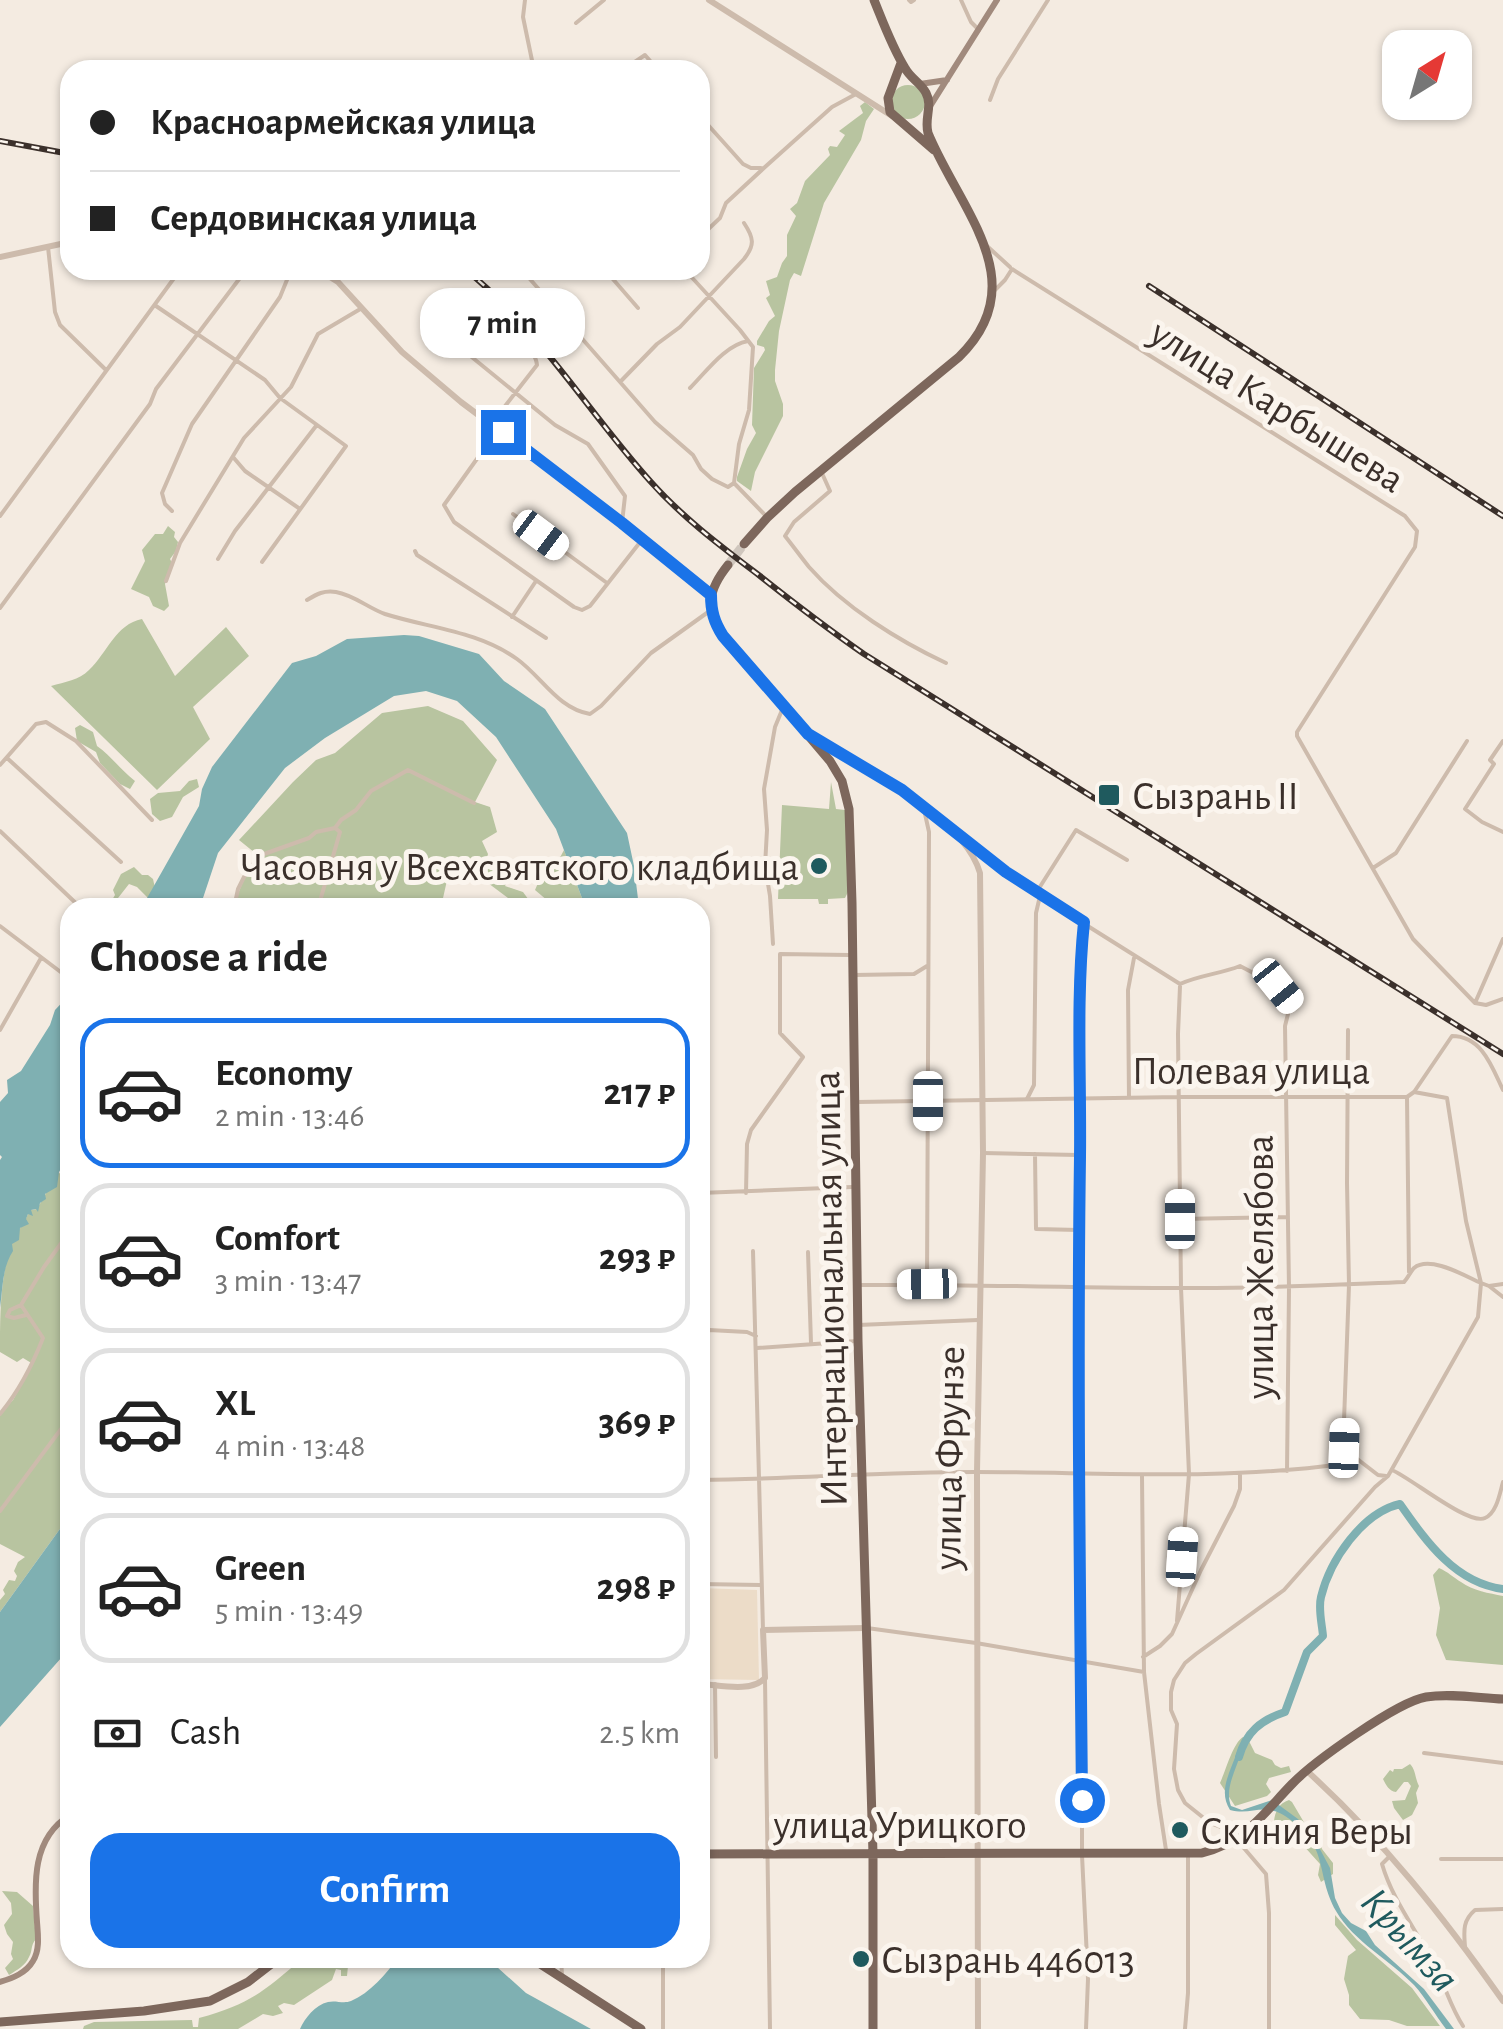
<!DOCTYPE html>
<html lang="en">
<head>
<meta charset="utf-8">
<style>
  :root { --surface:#fff; --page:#f6f6f6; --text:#222; --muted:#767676; --line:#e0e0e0; --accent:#1a73e8 }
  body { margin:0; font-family:"Alegreya Sans",sans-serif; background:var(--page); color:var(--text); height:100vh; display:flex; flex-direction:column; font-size:38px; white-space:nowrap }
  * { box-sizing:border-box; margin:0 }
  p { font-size:32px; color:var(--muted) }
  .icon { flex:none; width:55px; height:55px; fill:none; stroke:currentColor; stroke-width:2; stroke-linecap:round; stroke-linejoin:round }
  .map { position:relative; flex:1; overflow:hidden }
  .side { position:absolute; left:60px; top:898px; width:650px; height:1070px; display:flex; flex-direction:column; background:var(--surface); border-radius:30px; box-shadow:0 2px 8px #0004 }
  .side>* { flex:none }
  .top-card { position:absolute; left:60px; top:60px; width:650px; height:220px; border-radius:30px; box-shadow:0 2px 8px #0004; display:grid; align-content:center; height:220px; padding:0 30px; background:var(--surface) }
  .needle { width:65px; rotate:37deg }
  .controls { position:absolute; left:1382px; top:30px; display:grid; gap:20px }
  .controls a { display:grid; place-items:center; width:90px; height:90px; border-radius:20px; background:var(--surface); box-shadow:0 2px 8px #0004; font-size:50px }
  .end { position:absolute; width:45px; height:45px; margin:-22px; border:12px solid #1a73e8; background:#fff; box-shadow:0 0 0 5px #fff }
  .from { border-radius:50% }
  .bubble { position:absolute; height:70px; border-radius:30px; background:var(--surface); box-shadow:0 2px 8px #0004; font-size:32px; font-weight:600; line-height:70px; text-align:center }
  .car { position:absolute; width:30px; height:60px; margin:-30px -15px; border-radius:12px; box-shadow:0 0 8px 2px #0007; background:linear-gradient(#fff 24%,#345 0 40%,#fff 0 76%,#345 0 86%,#fff 0) }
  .top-card b { display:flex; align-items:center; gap:35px; height:95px; font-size:38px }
  .top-card b+b { border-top:2px solid var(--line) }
  .top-card i { width:25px; height:25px; background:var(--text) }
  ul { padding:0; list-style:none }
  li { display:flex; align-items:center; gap:30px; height:150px; margin:0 20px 15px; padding:0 10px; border:5px solid var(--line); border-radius:30px }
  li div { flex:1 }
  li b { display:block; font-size:38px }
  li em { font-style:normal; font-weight:600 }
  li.current { border-color:var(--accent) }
  li>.icon { width:90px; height:90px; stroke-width:1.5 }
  h2 { padding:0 30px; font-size:45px; line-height:120px }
  .pay { display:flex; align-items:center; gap:25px; height:110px; padding:0 30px; font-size:38px }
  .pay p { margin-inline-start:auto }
  .cta { display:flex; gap:20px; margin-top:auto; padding:20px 30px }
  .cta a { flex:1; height:115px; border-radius:30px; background:var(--accent); color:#fff; font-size:40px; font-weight:600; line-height:115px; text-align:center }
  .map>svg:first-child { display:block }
  .green { fill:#b8c4a0 }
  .plaza { fill:#ecdcc8 }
  .water { fill:#7fb0b2 }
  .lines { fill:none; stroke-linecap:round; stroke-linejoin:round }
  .river { stroke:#7fb0b2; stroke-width:8 }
  .primary-tunnel { stroke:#cfc6bd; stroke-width:9; stroke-dasharray:9 4.5; stroke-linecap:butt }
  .minor { stroke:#cdbbac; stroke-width:4 }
  .tertiary { stroke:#cdbbac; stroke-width:6 }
  .secondary { stroke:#a18a7d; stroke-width:6 }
  .primary { stroke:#7d675c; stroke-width:9 }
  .rail-casing { stroke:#3b302b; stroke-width:6 }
  .rail { stroke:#fbf5ee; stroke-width:2.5; stroke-dasharray:8; stroke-linecap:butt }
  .route { stroke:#1a73e8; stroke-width:12 }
  .poi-dot { fill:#1f5a5e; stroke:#fbf5ee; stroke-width:4 }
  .labels { text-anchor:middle; stroke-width:10; stroke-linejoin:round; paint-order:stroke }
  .street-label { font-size:40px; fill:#3b302b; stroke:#fbf5ee }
  .poi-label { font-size:40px; fill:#3b302b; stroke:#fbf5ee; text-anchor:start }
  .water-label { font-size:42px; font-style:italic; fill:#1f5a5e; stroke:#fbf5ee }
</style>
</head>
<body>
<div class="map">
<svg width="1503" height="2029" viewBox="0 0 1503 2029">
  <rect width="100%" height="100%" fill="#f4ebe1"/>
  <path class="green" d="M891 102a17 17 0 1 1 34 0a17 17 0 1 1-34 0Z
    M865,102l9,7 -8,12 -5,19 -37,63 -23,73 -7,-3 -4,7 -11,51 -4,39v11l8,23v12l-28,56 -4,19 -14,-10v-4l10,-28 9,-16 -4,-8 2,-57 11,-18 -1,-3 -7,-2v-4l12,-20 6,-5 -9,-18 4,-3 -4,-14 11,-4 5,-14 5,-7v-21l9,-19 -6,-7 7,-6 8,-22 25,-26 -2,-6 2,-3 7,1 8,-12 -6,-4 24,-18 -3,-7z
    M168,526l7,6 -1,5 4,5 -2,9 -6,8 2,4 -7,21 4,22 -5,5 -11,-5 -4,-9 -18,-8 14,-28 -3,-11 13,-16h8z
    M142,619l33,57 51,-49 23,29 -56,51 17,32 -53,51 -106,-104c14,-4 28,-6 38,-16 18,-17 27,-46 53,-51z
    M428,706l35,15 34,39 -22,42 15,5 7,25 -15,9 6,13 -3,11 7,5 11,-7 6,16 -4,7 18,6 11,15h-25l3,-6 -24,-18 -24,-4 -14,-12 -9,40 -207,1c5,-21 12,-34 26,-51l-21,-17 54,-58 23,-22 19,-7 47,-40z
    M80,725l13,7 4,14c14,10 24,24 38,35l-5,8 -10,-5 -20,-21 -4,-11 -19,-11 -2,-13z
    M197,779l2,8 -16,10 -11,20 -12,4 -8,-7 -2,-15 8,-6 22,-2 9,-10z
    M831,782l5,27 9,1 4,80 -4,8 -17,1v5h-9l-1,-5h-40l4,-94 47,4z
    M564,850l18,48v9h-34v-6l-13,-11 3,-7 -6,-7 12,-13 12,2z
    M134,867l8,8h6l5,4 2,9 -6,11 -12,-12 -8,-3 -18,23h-6l-3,-2 2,-5h8l3,-5 -2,-5 8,-16z
    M70,1167v348l-70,97v-12l5,-6 -2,-4 6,-10 6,1 2,-5 -3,-5 4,-9 7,-5 -25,-13v-130l13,-14 20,-36 -10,-6 -6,4 -17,-10c0,-37 0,-76 12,-110 5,-11 12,-18 16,-28l3,-4 6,-1 21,-37 6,5z
    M1439,1568c9,4 14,9 22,14 12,9 28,11 42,14v69l-57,-5 -10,-25 4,-27 -7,-33z
    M1243,1737l6,4 6,12 17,7 3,5 6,3 8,-2 2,6 -22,6 -3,6 5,8 -4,4 -32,10 -15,-23c6,-13 13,-40 23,-46z
    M1410,1764c6,6 5,15 9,22l-3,7 2,10 -6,12 -9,5 -9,-12 -2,-7 13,-1 6,-14 -3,-4h-4l-8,10c-7,-1 -10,-7 -13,-13l7,-9 3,2 1,-3h8z
    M1289,1800l3,2 13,22 14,14 3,11 11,14v11l-12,8 -3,-7 2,-11 -36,-40 -10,-3c1,-9 5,-18 15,-21z
    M2,1891l15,1 16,14 3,33c-6,7 -3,11 -7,18 -4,9 -12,13 -20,18l-4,-7 8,-9 -2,-5 2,-12 -6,-8 -3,-9 8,-11 -1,-11z
    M1335,1915l22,25 55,48 28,38h-33l-18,-6 -29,-1 -11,-14v-10l-5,-16 4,-23 8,-6 -21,-25z
    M303,1958h53l-8,8 -1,10h-6v-6l-5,-1 -4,11 -38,25 -10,-2 -6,3 5,7 -10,3 -10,-2 -25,15h-155l1,-3 10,-4 98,-2 1,7h5l1,-9c51,-14 64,-26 104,-60z"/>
  <path class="plaza" d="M700,1588l57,2 2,90 -59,-1z"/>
  <path class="water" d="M404,635l15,1 60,18 25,27 41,28 82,124 7,33 5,41h-57v-9l-26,-69 -60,-92 -39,-36 -31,-10 -32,5 -69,42 -40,30 -67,85 -18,54h-58l57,-101 3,-17 10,-22 80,-104 24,-7 31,-17z
    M70,994v160l-11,18 -2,15 -12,7 1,5 -6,4 -2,9 -2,-3 -5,1 2,6 -5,-2 -2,5 3,5 -9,4 -1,12 -7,4 1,7c-11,17 -10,36 -13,57v-148l2,-3 -2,-2v-53l8,-9 -1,-13 14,-9 29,-46 5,-15z
    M70,1515v133l-70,79v-115z
    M1238,1749l4,1c-5,18 -18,38 -11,56l11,4 30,-10 26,19 15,17 17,32 5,30 7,15 9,10 15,8 9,14 49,44 30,40h-8c-11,-14 -20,-31 -32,-44 -24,-25 -60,-43 -78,-74 -21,-38 -6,-64 -48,-93 -24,-17 -35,-2 -58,-8 -13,-20 2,-41 8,-61z
    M398,1958h89l39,35 65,36h-291c5,-11 15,-24 28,-27 8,-2 15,2 23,-1 19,-8 35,-27 47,-43z"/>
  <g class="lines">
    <path class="river" d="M1239,1757c7,-25 22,-37 46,-45l22,-60 16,-16c-1,-12 -5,-27 -2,-39 9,-37 41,-84 79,-93 26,37 55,79 103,85"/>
    <path class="primary-tunnel" d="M728,565l16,-21"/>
    <path class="minor" d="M525,0l-2,17 11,53
      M909,0l2,2 3,-2
      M961,0l10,22 8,8
      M576,23l28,-23
      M607,70l8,-4 6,3
      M623,70l22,-15 13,15
      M990,100l8,-21 50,-79
      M700,116l43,48 8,4h10
      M700,237l20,-19 6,-15 39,-36 67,-60 24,-13
      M987,246l23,21
      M48,247l7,65 5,13 46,45
      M522,270l133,152 38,33 8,14 11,10 16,8 6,-4
      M605,270l33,38
      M685,270l55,60 13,17 -4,63 -10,34 -5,39
      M993,292l12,-12 7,-11 393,247 12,15 -2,16 -118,185v4l116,203 62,64
      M476,297c17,16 59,46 61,68l-46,59 -2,18 -45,63 10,17 120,85 8,3 8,-4 51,-65
      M156,306l109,74 15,18 66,48 -84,116
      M430,323l125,102 33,19 37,52 -3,27
      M621,381l36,-37 23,-17 64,-68c11,-14 10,-21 0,-36
      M690,388c16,-16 35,-43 58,-47
      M233,457l12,14 55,38
      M821,471l9,20 -36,31 -9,14c8,10 16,21 24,31 35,40 90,74 137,96
      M734,483l31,32
      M172,511l-7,-7 -3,-11 30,-69 88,-127 11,-27
      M513,514l94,69
      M0,516l180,-246
      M415,551l2,4 129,83
      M218,559l17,-28 81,-105
      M166,581l14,-38 64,-105 47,-51 27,-53 44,-26
      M307,600c10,-6 17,-10 29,-8 18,3 32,16 49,22 44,14 93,17 132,45 24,17 41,50 73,55l11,-8 50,-53 60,-43
      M0,608l150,-204 6,-15 90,-119
      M512,617l24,-36
      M1503,741l-13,19 4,4 -29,45 17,13 21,10
      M7,758l114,104
      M0,765l36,-41 10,-2 30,19 76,79
      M923,805l6,27 -2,452
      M0,831l81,77
      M965,841l75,55 140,88c20,-9 40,-10 60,-18l38,20 13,16 -6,24 4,262 -2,183
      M1373,868l23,-15 71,-112
      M1036,893l40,-63 51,30
      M234,908l4,-19 6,-12 9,-13 11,-10 45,-16 7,-6 19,-4 6,-8 15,-10 15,-19 37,-21 66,33
      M318,908l22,-76 -5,-4
      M1084,922l-5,50 2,127 -4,374 5,181v201l6,124 -2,50
      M0,926l62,47
      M773,944l-3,-48 -5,-30 2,-36 -3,-41 11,-62 7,-17
      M854,975l60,-1 13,-8
      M1475,1003l28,-64
      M1475,1003l11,2 17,-6
      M0,1030l41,-72
      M1348,1030l-1,153 2,102 -6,163 35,27 8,1
      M1414,1092l33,6 19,123 15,62
      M1407,1097l2,175
      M1407,1097l7,-5 38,-56c30,0 40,31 51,54
      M1129,1098l-1,-108 6,-32
      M1027,1099l7,-14 2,-172 4,-17
      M857,1102l322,-5h228
      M983,1153l95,2
      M1035,1154l1,75 43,1
      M700,1193l152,-6
      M746,1193l1,-49 4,-14 52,-73 -23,-24v-79l69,1
      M1180,1219l108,-2
      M753,1251l10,379
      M808,1252l3,91
      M859,1285c108,-1 215,3 323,3 74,1 148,-3 222,-6 4,-4 6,-10 10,-14 16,-13 51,8 67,15
      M1489,1286l14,11
      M21,1305l-11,5 -3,6 7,2 12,-3
      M858,1325l120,-5
      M700,1337l9,-7 38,2 9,4
      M757,1348l100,-7
      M0,1414c19,-23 32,-48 43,-76l-22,-33 23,-38 26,-36
      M1392,1470c19,8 77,56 93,48 12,-5 15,-26 18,-36
      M1142,1476l2,196 15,132 7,46
      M700,1480c92,-1 183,-8 275,-8 122,0 245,9 367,-8
      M0,1511l70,-94
      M700,1584l60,1
      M1177,1621l12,-147 -8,-186 -3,-254 2,-48
      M867,1628l109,15 168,29
      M1143,1657l17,-11 12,-12 29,-64 33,-64 6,-17v-16
      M765,1679l5,350
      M715,1684l1,73
      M1424,1753l79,10
      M1390,1856l-8,8c11,38 37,69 54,105 10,19 15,39 27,57
      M1441,1859h62
      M1465,1947c-1,-15 -3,-26 10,-37l28,-1
      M561,1958l1,17
      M663,2029v-71
      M1185,2029l3,-36v-138
      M1269,2029v-116l-3,-39 -29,-34 -14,-12 -13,-5 -25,-20 -7,-13 -4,-21 3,-45 -6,-14v-18l3,-12 11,-17 11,-9 88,-64 91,-103 13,-11 90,-159 3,-34 8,3 14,-2"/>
    <path class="tertiary" d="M709,0l183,116
      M0,257l70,-15
      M319,270l19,12 64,70 59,50 161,121 89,72
      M811,735c49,29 153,81 169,138l3,280 -6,319 1,557
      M700,1684c20,1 51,9 65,-6l-2,-48 103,-2
      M1307,1771c75,68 138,148 196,230"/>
    <path class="secondary" d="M920,84l27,-4
      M929,108l68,-108
      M0,1982c13,-4 26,-9 33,-21 7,-11 5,-26 4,-39 -3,-39 -5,-84 33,-107"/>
    <path class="primary" d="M901,63l-13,35 2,14 44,38
      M744,544l23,-26 28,-26 164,-135c77,-75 0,-148 -31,-224 -4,-15 5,-27 -2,-40 -5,-10 -16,-15 -21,-25 -13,-21 -22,-46 -31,-68
      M728,565c-20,25 -23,42 -5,70l107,126 12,20 7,28 3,94 6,438 15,513v175
      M700,1854l502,-1c44,-12 60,-38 90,-69 21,-22 105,-82 134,-87 24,-4 53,1 77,2
      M531,1958l110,71
      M0,2022l144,-11 66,-10 38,-19 31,-24"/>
    <defs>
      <path id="rail" d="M0,141l70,13
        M466,270c73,59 122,142 185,212 32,36 71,65 109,94 34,27 68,53 104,78l639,400
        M1149,286l354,230"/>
    </defs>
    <use href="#rail" class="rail-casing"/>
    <use href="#rail" class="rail"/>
  </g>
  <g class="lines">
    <path class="route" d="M503,432l119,91 89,72c0,16 3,27 12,41l85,98 94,56 104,82 78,50c-8,78 -3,156 -4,235 -3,214 0,429 2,643"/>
  </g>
  <g class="poi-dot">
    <rect x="1097" y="783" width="24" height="24" rx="5"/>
    <circle cx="819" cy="866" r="10"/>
    <circle cx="1180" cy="1830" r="10"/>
    <circle cx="861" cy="1959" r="10"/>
  </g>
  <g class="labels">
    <g class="street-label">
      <text transform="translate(1278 405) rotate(32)" y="14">улица Карбышева</text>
      <text x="1251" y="1084">Полевая улица</text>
      <text transform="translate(1259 1267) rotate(-90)" y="14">улица Желябова</text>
      <text transform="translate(829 1289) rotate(-91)" y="14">Интернациональная улица</text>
      <text transform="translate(948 1458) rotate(-89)" y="14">улица Фрунзе</text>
      <text x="900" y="1838">улица Урицкого</text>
    </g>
    <g class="poi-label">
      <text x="1132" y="809">Сызрань II</text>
      <text x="799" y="880" text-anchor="end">Часовня у Всехсвятского кладбища</text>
      <text x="1200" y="1844">Скиния Веры</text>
      <text x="881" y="1973">Сызрань 446013</text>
    </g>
    <g class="water-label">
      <text transform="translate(1411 1939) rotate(48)" y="15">Крымза</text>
    </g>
  </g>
</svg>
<div class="controls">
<a><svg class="needle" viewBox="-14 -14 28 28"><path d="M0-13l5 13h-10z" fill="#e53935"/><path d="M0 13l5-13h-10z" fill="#767676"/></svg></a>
</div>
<i class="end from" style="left:1082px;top:1800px"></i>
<i class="end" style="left:503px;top:432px"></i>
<div class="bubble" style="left:420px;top:288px;width:165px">7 min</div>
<i class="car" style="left:541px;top:535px;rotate:127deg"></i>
<i class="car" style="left:1278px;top:986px;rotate:141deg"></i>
<i class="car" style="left:928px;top:1101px;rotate:180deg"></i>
<i class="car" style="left:1180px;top:1219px;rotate:0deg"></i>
<i class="car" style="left:927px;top:1284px;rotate:269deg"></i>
<i class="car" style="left:1344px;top:1448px;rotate:2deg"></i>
<i class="car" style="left:1182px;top:1557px;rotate:4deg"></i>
<div class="top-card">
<b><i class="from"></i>Красноармейская улица</b>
<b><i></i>Сердовинская улица</b>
</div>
<section class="side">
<h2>Choose a ride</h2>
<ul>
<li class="current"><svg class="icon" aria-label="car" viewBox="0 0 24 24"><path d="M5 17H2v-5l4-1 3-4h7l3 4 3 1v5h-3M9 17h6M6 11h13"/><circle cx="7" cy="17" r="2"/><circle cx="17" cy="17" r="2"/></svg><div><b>Economy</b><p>2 min · 13:46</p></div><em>217 ₽</em></li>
<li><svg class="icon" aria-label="car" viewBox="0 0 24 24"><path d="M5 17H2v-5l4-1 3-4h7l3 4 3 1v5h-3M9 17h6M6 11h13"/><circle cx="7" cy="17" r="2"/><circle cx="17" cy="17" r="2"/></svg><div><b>Comfort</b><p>3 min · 13:47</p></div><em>293 ₽</em></li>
<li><svg class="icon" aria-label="car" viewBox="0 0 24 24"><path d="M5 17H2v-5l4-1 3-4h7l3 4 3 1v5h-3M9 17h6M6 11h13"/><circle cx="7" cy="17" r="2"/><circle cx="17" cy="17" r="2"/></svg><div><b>XL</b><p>4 min · 13:48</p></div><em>369 ₽</em></li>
<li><svg class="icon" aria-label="car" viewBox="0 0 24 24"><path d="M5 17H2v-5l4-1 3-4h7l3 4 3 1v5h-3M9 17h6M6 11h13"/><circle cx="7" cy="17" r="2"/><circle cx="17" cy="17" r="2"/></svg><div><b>Green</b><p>5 min · 13:49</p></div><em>298 ₽</em></li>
</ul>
<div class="pay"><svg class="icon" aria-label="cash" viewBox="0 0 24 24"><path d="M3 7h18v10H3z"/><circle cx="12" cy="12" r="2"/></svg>Cash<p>2.5 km</p></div>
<div class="cta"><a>Confirm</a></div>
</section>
</div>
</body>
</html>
